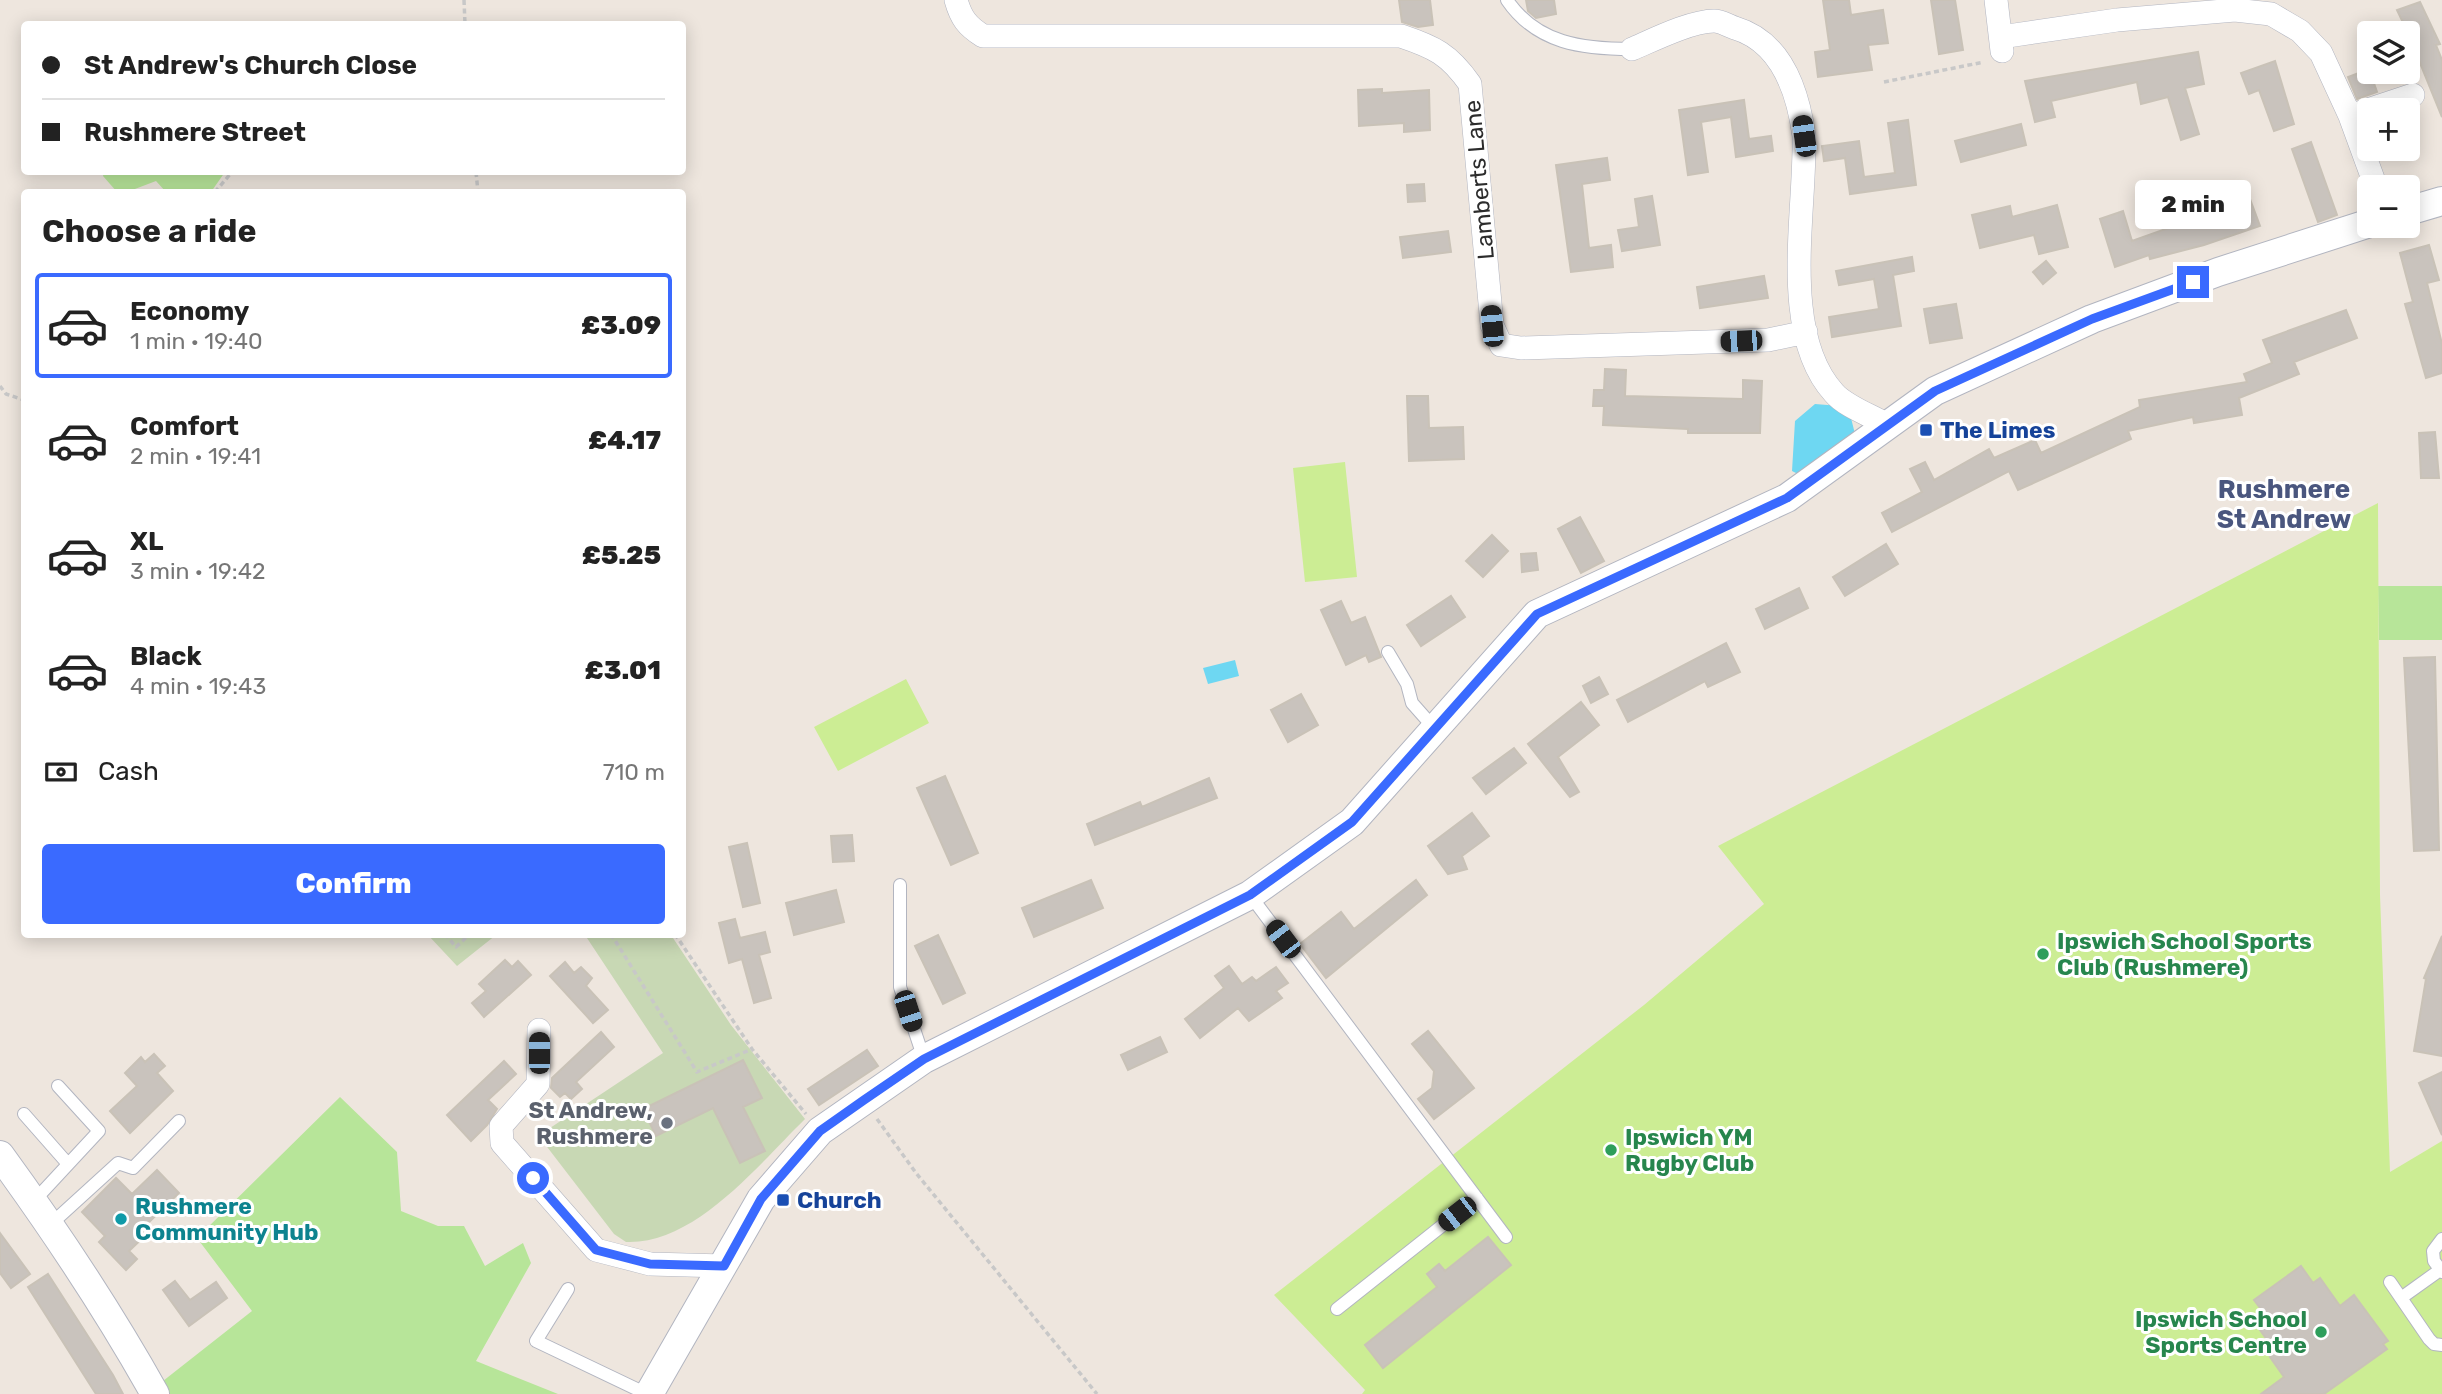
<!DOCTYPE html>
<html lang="en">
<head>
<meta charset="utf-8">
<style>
  :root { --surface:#fff; --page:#f2f2f2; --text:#222; --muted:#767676; --line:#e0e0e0; --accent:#3a6aff }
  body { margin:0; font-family:Rubik,sans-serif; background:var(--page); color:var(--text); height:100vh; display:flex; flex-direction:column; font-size:26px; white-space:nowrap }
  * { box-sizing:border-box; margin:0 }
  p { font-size:23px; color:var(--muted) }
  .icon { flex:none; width:38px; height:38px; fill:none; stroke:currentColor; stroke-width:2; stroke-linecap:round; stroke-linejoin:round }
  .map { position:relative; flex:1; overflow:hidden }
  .side { position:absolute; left:21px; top:189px; width:665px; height:749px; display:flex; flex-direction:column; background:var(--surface); border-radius:7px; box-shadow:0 4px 18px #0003 }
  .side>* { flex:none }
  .hud { position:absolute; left:21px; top:21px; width:665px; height:154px; border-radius:7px; box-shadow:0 4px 18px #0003; display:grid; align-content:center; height:154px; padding:0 21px; background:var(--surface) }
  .fabs { position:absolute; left:2357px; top:21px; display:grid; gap:14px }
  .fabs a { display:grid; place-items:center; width:63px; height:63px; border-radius:7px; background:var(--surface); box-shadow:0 4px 18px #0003; font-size:35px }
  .end { position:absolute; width:32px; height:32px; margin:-16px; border:9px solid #3a6aff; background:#fff; box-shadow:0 0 0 4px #fff }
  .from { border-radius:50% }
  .bubble { position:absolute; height:49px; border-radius:7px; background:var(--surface); box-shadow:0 4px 18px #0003; font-size:23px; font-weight:800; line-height:49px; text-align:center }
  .car { position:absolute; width:21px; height:42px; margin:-21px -10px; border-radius:9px; box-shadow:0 0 5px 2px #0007; background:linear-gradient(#222 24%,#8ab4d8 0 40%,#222 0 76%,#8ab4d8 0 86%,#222 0) }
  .hud b { display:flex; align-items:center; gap:24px; height:66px; font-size:26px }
  .hud b+b { border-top:2px solid var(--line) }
  .hud i { width:18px; height:18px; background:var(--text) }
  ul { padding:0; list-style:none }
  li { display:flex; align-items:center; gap:21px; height:105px; margin:0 14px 10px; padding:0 7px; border:4px solid transparent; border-radius:7px }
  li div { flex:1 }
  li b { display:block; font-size:26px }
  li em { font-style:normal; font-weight:800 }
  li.current { border-color:var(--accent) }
  li>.icon { width:63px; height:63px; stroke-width:1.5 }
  h2 { padding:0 21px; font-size:32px; line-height:84px }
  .pay { display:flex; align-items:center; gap:18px; height:77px; padding:0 21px; font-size:26px }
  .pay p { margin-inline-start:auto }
  .cta { display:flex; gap:14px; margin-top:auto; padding:14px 21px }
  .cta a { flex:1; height:80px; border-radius:7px; background:var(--accent); color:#fff; font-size:28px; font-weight:800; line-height:80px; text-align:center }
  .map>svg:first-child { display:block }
  .green { fill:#b7e599 }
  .cemetery { fill:#c8d8b4 }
  .pitch { fill:#cced94 }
  .water { fill:#6ed7f2 }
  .building { fill:#c9c3bd; stroke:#c9c2b7; stroke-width:2 }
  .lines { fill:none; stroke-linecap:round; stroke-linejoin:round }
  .service-casing { stroke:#b2b5c0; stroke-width:14 }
  .minor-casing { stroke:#b2b5c0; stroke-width:24 }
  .tertiary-casing { stroke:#b2b5c0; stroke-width:30 }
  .path { stroke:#c8c8c8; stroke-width:3.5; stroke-dasharray:5 3.5; stroke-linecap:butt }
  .service { stroke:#fff; stroke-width:12 }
  .minor { stroke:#fff; stroke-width:23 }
  .tertiary { stroke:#fff; stroke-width:28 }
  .route { stroke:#3a6aff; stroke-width:9 }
  .transit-dot { fill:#1a4fb4; stroke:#fff; stroke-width:2.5 }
  .leisure-dot { fill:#2e9e5b; stroke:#fff; stroke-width:2.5 }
  .worship-dot { fill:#6b7280; stroke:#fff; stroke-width:2.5 }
  .culture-dot { fill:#0f9aa8; stroke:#fff; stroke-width:2.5 }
  .labels { text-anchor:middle; stroke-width:6; stroke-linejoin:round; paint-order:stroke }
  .street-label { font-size:23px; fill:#2c2c2c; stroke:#fff }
  .transit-label { font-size:23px; font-weight:bold; fill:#164399; stroke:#fff; text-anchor:start }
  .leisure-label { font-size:23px; font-weight:bold; fill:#27864d; stroke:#fff; text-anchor:start }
  .worship-label { font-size:23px; font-weight:bold; fill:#5b616d; stroke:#fff; text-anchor:end }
  .culture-label { font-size:23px; font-weight:bold; fill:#0d838f; stroke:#fff; text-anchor:start }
  .quarter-label { font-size:26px; font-weight:bold; fill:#4a567e; stroke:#fff }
</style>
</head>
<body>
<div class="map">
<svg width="2442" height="1394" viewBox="0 0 2442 1394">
  <rect width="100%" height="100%" fill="#eee6de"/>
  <path class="green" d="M104,172h121l-14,20h-45l-10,-11 -29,11h-10l-14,-16z
    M2378,586h64v54h-63z
    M340,1097l57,55 4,59 37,15h26l21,40 38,-23 8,20 -55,98 82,33h-388l-7,-13 89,-70 -55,-73z"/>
  <path class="cemetery" d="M428,935h68l-39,31z
    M585,935h86l60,90 74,94c-46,45 -110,126 -179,123l-12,-8 -73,-95 3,-7 119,-79z"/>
  <path class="pitch" d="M1345,462l12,115 -52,5 -12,-114z
    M2378,503l2,392 10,277 52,-31v253h-1080l3,-4 -91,-95 370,-290 120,-101 -46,-58z
    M906,679l23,44 -91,48 -24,-44z"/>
  <path class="water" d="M1815,404l25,2 11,12 4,16 -57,40 -6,-3 3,-50z
    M1235,660l4,16 -31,8 -5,-16z"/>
  <path class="building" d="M1399,0h31l3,25 -15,2 -16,-5z
    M1526,0h28l2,14 -20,4 -8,-7z
    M1823,0h26l2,15 32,-5 5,33 -20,2 4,25 -54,7 -3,-25 15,-2z
    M1931,0h24l8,50 -24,4z
    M2420,2l20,42 -4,1 6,15v57l-26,-64 -8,3v-23l-11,-23z
    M2198,52l6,32 -19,4 14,46 -18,6 -13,-43 -27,7 -4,-22 -86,19 4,16 -20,5 -10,-41z
    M2275,61l19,63 -20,7 -15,-41 -10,4 -8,-21z
    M2369,69l8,23 -20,7 -9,-22z
    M1382,89v4l47,-3 1,40 -26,2v-9l-45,3 -1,-36z
    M1744,100l5,39 22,-3 2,15 -37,6 -5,-40 -30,5 7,50 -20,3 -9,-65z
    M1908,120l8,65 -66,9 -5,-36 -21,3 -2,-15 37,-5 5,36 31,-4 -7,-50z
    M2021,124l5,21 -65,17 -6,-21z
    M2311,142l26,73 -19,7 -26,-73z
    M1607,158l3,22 -28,4 7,64 22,-3 2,22 -42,5 -15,-107z
    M1424,184l1,17 -17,1 -1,-17z
    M1652,196l8,49 -38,6 -4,-21 21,-3 -4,-28z
    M2250,199l10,27 -56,19 -54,14 -1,-4 -34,12 -15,-48 23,-8 9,30z
    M2057,205l11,42 -29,7 -5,-19 -54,13 -8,-33 38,-9 2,11z
    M1448,231l3,21 -48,6 -3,-21z
    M2429,245l10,35 -12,3 15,61v29l-16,5 -21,-74 8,-2 -13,-49z
    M1912,257l2,14 -21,4 8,51 -69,11 -3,-20 50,-8 -5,-30 -35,6 -3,-14z
    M2046,261l10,12 -13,11 -10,-12z
    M1764,276l4,22 -68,10 -3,-21z
    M1956,304l6,34 -32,5 -6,-34z
    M2346,310l11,28 -63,24 5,12 -60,24 3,17 -48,8 -1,-6 -65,14 3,8 -113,51 -9,-19 -117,61 -10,-19 40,-21 -12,-23 15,-7 9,18 55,-31 5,9 41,-18 6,13 99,-46 -1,-7 108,-18 -3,-8 28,-11 -9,-23z
    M1605,369l21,1 -1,26 118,3v-19l19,1 -2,52h-72v-4l-85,-4 1,-19h-11l1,-16h10z
    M1407,396h21l1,32 34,-1 1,32 -55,2z
    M2435,432l4,46h-18l-2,-45z
    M1580,517l24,44 -23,12 -23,-44z
    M1492,535l16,16 -25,26 -17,-16z
    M1886,544l12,20 -53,32 -12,-19z
    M1536,553l2,17 -16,2 -1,-18z
    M1799,588l9,20 -43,21 -9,-20z
    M1451,596l14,21 -44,29 -14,-21z
    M1341,601l10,22 14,-6 16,40 -12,5 -3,-7 -20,10 -25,-55z
    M1726,643l14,29 -32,15 -3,-6 -77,41 -11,-22z
    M2435,657l4,193 -25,1 -10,-193z
    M1599,677l9,17 -17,9 -8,-17z
    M1301,694l17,31 -30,17 -17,-32z
    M1581,702l18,23 -41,32 21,35 -9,5 -42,-53z
    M1514,748l12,15 -40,31 -13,-16z
    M945,776l33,77 -27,12 -34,-77z
    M1209,778l8,20 -122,47 -8,-21 53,-22 2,5z
    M1472,813l17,23 -27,20 5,13 -19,5 -20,-28z
    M852,835l2,26 -21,1 -2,-26z
    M747,843l13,60 -17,4 -14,-60z
    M1091,880l12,28 -69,29 -12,-29z
    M1416,880l11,15 -101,83 -26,-34 41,-32 13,17z
    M836,890l8,32 -50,13 -8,-32z
    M735,919l5,19 25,-6 5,20 -11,3 12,43 -17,5 -12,-44 -13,4 -10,-40z
    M938,935l27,58 -22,11 -28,-58z
    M2442,936v120l-28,-5 12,-72 -2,-1z
    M505,960l7,7 6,-6 13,14 -47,42 -12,-14 14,-12 -7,-7z
    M565,962l9,11 7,-6 11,11 -6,8 22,24 -15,13 -43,-47z
    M1229,966l13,18 10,-7 4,4 20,-14 12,16 -12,8 6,7 -33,23 -11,-13 -38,30 -15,-19 39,-31 -9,-12z
    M1428,1031l46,57 -40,31 -16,-20 14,-11 2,-17 -22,-27z
    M601,1032l13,15 -38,35 6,7 -11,10 -6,-6 -5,4 -9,-9 1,-10z
    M1160,1037l7,15 -39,18 -7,-15z
    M867,1050l11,16 -59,39 -11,-16z
    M154,1054l11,12 -8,7 16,18 -43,42 -20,-22 27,-25 -12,-13 16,-16 4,5z
    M743,1060l19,38 -19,9 22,44 -25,12 -27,-55 -57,28 -13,-27z
    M504,1061l12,13 -28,26 9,9 -10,16 -16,16 -24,-26z
    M2442,1072v63l-23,-52z
    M157,1170l22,23 -35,34 5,5 -20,19 8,8 -11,11 -27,-28 6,-6 -23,-24 34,-34 16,16z
    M0,1233l30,41 -19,14 -11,-15z
    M1488,1237l23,28 -128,103 -18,-23 72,-58 -10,-13 12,-10 6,7z
    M2301,1266l12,17 7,-5 20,28 14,-11 34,46 -5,3 4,5 -63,45h-63l23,-17 -14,-20 5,-6 -20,-28 11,-7 -12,-16z
    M48,1274l65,101 10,19h-27l-68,-107z
    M175,1281l15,19 26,-18 11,16 -38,28 -26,-36z"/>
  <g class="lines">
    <defs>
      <path id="service" d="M1507,0c30,44 76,49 125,49
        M1388,652l19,32 5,19 23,26
        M900,885v102l24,72
        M1250,895l256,342
        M24,1114l44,50
        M34,1201l65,-70 -41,-45
        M51,1224l67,-61 15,5 46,-47
        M2442,1239l-9,12 1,10 8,11
        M2390,1282l39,57 5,5 8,1
        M568,1289l-32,52 111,53
        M2401,1298l39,-28
        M1337,1309l140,-111"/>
      <path id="minor" d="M956,0c5,18 11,26 27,36h418c33,11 48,18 69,48l22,241 9,20 20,3 247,-8 38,-8
        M1996,0l6,51
        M2001,37l116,-17 118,-10 36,4 29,17 21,22 29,63 26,71
        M1632,49c21,-9 59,-28 82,-28 7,0 15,5 21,7 47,14 63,64 69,108 2,75 -25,197 30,257 12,14 39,23 55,33
        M2350,116l63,-21
        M539,1030l-1,54 -37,42 1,17 94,107 54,14 74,2"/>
      <path id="tertiary" d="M2408,211l34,-10
        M0,1155c56,77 108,155 155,239
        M649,1394l112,-195 59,-68 104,-72 326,-164 102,-73 185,-208 250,-116 148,-107 157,-72 126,-47 152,-49"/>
    </defs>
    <use href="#service" class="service-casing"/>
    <use href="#minor" class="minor-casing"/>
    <use href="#tertiary" class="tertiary-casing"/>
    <path class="path" d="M464,0l1,24
      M1884,82l100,-20
      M476,172l2,20
      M215,192l17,-20
      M0,386l6,8 18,6
      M445,934l11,13 14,-13
      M611,934l86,138 55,-23
      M675,934l77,115 54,65
      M877,1119l39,54 181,221"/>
    <use href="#service" class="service"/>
    <use href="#minor" class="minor"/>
    <use href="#tertiary" class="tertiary"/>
  </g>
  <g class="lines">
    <path class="route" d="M533,1178l63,72 54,14 74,2 37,-67 59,-68 44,-31 60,-41 326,-164 102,-73 185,-208 250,-116 148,-107 157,-72 101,-37"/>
  </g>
  <g class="transit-dot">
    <rect x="1919" y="423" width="14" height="14" rx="3.5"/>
    <rect x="776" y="1193" width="14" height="14" rx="3.5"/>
  </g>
  <g class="leisure-dot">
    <circle cx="2043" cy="954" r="7"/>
    <circle cx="1611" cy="1150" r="7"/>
    <circle cx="2321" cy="1332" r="7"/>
  </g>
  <circle class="worship-dot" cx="667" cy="1123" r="7"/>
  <circle class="culture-dot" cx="121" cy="1219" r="7"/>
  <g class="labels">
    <g class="street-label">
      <text transform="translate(1479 180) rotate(-95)" y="8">Lamberts Lane</text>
    </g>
    <g class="transit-label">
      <text x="1940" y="438">The Limes</text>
      <text x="797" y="1208">Church</text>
    </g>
    <g class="leisure-label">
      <text x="2057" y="949">Ipswich School Sports<tspan x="2057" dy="26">Club (Rushmere)</tspan></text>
      <text x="1625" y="1145">Ipswich YM<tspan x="1625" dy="26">Rugby Club</tspan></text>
      <text x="2307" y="1327" text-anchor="end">Ipswich School<tspan x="2307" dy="26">Sports Centre</tspan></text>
    </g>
    <g class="worship-label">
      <text x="653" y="1118">St Andrew,<tspan x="653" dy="26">Rushmere</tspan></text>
    </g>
    <g class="culture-label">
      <text x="135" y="1214">Rushmere<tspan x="135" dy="26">Community Hub</tspan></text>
    </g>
    <g class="quarter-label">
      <text x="2284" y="498">Rushmere<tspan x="2284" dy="30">St Andrew</tspan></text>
    </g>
  </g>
</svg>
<div class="fabs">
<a><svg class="icon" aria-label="layers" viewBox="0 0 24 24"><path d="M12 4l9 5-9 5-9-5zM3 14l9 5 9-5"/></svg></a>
<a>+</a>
<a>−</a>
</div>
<i class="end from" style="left:533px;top:1178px"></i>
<i class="end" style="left:2193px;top:282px"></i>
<div class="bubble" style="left:2135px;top:180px;width:116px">2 min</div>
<i class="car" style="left:1804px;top:136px;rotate:352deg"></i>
<i class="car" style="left:1492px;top:326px;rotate:355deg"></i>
<i class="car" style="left:1741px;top:341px;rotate:268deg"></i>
<i class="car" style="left:1283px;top:939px;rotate:323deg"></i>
<i class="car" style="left:908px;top:1011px;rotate:162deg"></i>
<i class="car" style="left:539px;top:1053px;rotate:0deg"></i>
<i class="car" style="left:1457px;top:1214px;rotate:232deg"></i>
<div class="hud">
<b><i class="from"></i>St Andrew's Church Close</b>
<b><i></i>Rushmere Street</b>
</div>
<section class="side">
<h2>Choose a ride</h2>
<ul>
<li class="current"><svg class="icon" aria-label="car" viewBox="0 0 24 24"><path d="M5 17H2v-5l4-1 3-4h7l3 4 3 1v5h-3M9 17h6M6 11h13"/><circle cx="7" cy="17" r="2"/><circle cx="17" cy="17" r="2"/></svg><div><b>Economy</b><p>1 min · 19:40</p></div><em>£3.09</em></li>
<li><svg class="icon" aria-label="car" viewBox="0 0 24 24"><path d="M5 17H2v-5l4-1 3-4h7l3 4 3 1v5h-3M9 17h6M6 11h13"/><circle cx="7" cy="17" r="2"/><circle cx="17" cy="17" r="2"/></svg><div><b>Comfort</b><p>2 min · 19:41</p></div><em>£4.17</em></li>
<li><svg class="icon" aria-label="car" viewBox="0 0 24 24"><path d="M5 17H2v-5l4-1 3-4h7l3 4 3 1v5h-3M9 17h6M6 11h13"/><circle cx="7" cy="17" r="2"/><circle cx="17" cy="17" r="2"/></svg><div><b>XL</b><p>3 min · 19:42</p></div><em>£5.25</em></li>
<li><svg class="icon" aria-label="car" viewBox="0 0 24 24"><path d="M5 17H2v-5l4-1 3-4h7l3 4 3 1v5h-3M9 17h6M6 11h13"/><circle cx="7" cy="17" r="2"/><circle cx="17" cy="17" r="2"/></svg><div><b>Black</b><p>4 min · 19:43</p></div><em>£3.01</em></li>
</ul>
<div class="pay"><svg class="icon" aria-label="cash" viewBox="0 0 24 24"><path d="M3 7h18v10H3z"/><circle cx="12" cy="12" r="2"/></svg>Cash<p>710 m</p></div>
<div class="cta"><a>Confirm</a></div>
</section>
</div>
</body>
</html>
